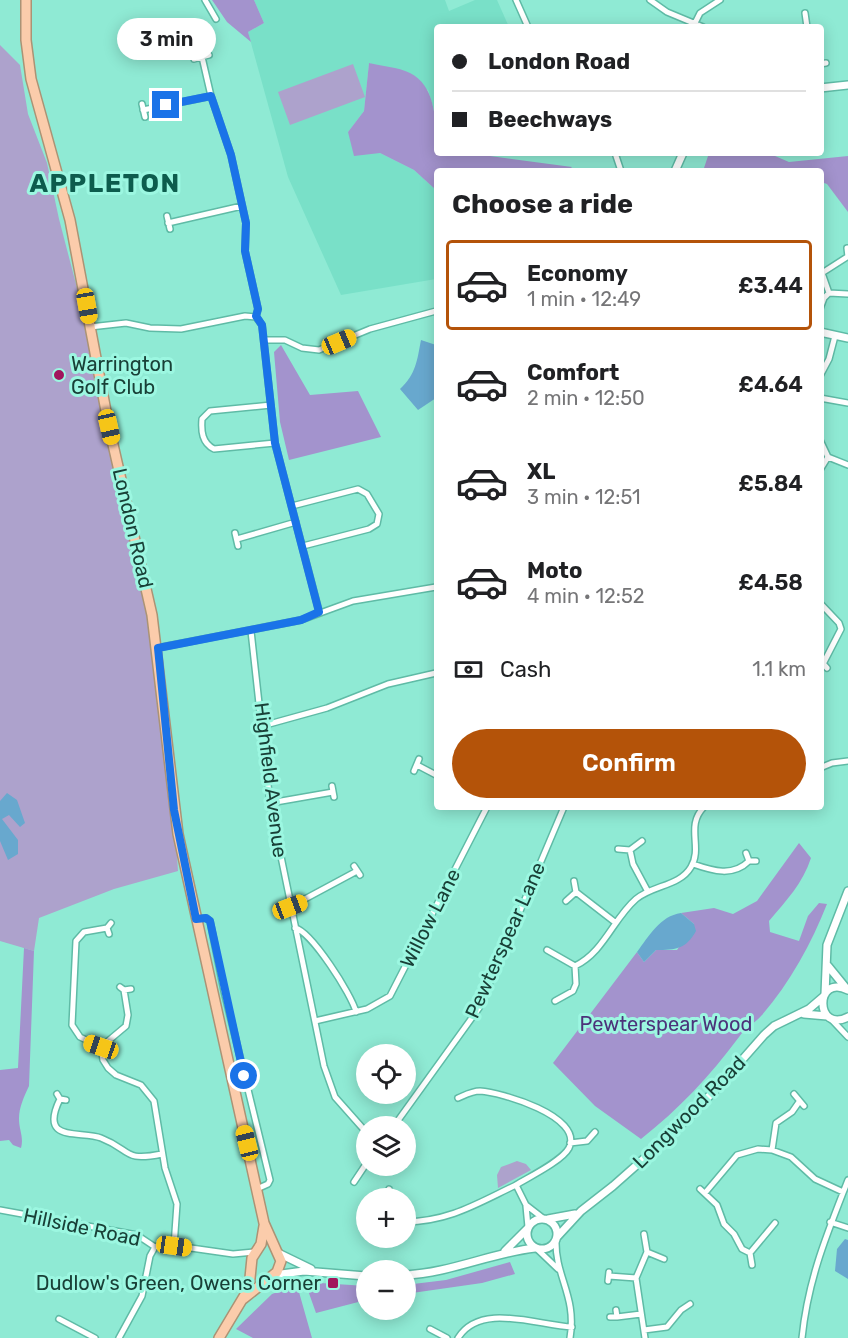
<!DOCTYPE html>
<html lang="en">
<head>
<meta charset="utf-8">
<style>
  :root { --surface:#fff; --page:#f6f6f6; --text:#202124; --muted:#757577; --line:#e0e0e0; --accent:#b45309 }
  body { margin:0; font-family:Rubik,sans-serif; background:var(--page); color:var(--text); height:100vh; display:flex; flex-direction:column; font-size:22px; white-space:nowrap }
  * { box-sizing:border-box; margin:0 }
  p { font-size:20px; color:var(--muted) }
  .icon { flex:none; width:33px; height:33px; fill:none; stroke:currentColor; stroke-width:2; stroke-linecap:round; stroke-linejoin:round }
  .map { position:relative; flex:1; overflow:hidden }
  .sheet { position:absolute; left:434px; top:168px; width:390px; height:642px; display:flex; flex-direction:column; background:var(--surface); border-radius:6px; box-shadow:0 3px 15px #0003 }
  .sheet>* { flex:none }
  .hud { position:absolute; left:434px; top:24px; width:390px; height:132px; border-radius:6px; box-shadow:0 3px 15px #0003; display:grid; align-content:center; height:132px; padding:0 18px; background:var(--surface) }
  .controls { position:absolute; left:356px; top:1044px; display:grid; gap:12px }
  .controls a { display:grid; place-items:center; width:60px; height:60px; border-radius:50%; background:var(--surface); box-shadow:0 3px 15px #0003; font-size:30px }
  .end { position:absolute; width:27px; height:27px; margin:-14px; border:8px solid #1a73e8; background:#fff; box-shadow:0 0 0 3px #fff }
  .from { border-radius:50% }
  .bubble { position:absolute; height:42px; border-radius:21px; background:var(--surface); box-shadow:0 3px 15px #0003; font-size:20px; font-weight:600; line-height:42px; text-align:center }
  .car { position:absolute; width:18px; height:36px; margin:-18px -9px; border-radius:8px; box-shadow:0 0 4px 2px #0007; background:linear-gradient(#f5c518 24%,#345 0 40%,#f5c518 0 76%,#345 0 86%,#f5c518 0) }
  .hud b { display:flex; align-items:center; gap:21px; height:57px; font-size:22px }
  .hud b+b { border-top:2px solid var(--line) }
  .hud i { width:15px; height:15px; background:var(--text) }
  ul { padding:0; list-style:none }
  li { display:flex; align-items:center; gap:18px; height:90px; margin:0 12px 9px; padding:0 6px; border:3px solid transparent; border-radius:6px }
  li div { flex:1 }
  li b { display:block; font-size:22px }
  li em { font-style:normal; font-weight:600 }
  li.active { border-color:var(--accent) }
  li>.icon { width:54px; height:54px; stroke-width:1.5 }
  h2 { padding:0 18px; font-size:27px; line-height:72px }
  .pay { display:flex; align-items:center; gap:15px; height:66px; padding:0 18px; font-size:22px }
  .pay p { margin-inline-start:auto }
  .primary-button { display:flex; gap:12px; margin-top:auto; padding:12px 18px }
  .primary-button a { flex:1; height:69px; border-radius:36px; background:var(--accent); color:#fff; font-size:24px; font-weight:600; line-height:69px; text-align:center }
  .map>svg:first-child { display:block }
  .built { fill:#79e0c8 }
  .green { fill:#ada2cc }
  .forest { fill:#a393cd }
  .water { fill:#68a8ce }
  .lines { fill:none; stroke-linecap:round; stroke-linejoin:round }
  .minor-casing { stroke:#5fbba6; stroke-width:8 }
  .tertiary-casing { stroke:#5fbba6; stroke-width:10 }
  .trunk-casing { stroke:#ab9375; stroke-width:12 }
  .minor { stroke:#fff; stroke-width:5 }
  .tertiary { stroke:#fff; stroke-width:7 }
  .trunk { stroke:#fbccab; stroke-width:9 }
  .route { stroke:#1a73e8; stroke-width:8 }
  .poi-dot { fill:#a1155d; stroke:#9cf7e1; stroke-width:2 }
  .labels { text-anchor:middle; stroke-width:6; stroke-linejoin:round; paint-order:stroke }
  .poi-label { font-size:20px; fill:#194037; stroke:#9cf7e1; text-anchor:start }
  .street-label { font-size:20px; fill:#194037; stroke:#9cf7e1 }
  .park-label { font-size:20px; fill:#4c337a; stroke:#9cf7e1 }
  .district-label { font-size:26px; font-weight:bold; letter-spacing:1.5px; fill:#0d5c4d; stroke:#9cf7e1 }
</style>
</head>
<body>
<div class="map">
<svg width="848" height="1338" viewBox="0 0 848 1338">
  <rect width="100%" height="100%" fill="#8fead4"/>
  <path class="built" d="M254,0h191l4,11 26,-11h22l12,27h-73v89l-8,-26 -59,-27 -5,48 -16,21 32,21 34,17 22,20v89l-95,16 -53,-118 -40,-145 16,-9z"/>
  <path class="green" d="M0,45l20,20 8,49 19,49 12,56 35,134 49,217 30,225 5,76 -64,18 -75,29 -5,33 -34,-10z
    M353,64l12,33 -75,28 -12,-33z
    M517,1161l9,3 5,6 -33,18 -1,-13 4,-8z"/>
  <path class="forest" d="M212,0h42l10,23 -16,9 3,10 -24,-20z
    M369,63c12,3 29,4 41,10 28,14 26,54 26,80h32l104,14 -4,4h-132v19l-22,-20 -34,-17 -26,3 -6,-24 16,-21z
    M709,153h59l21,9 59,-6v56l-21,-28 -6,-2 -1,-11h-117z
    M281,345l29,50 48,-4 23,46 -92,23 -9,-38 -6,-70z
    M799,843l12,15c-8,25 -25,43 -42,63l1,11 29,9 9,-25 11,-13 8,1c-15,38 -37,79 -65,111 -7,8 -17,13 -23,22 -29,39 -60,72 -98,102l-46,-33 -42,-43 84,-111 7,10 12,-12h21l17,-26 -13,-11 33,-5 19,6 24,-13z
    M24,948l10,3 -5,135c-5,11 -10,21 -10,33 0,11 5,18 2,29l-8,-3 -4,-5 -9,1v-71l18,-2z
    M510,1262l5,12 -33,9 -77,11v-9l41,-5z
    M305,1282l61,4v14l-50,13z
    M297,1285l15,53h-59l-17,-9 36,-35z"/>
  <path class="water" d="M421,340l15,5v53l-18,12 -18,-21c16,-15 17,-28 21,-49z
    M7,793l10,7 8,23 -5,4 -11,-12 -7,4 16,21v14l-10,6 -8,-19v-40z
    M681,913l13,11 2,7c-10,18 -20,19 -40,19l-12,12 -7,-10c12,-16 23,-36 44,-39z
    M845,1239l3,1v39l-13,-8 2,-22z"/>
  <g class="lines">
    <defs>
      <path id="minor" d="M205,0l11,19
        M516,0l12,27
        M650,0l17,12 36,15
        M805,13l2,14
        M695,23l5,-10 20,-13
        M202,57l9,39 20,59 15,68 -1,28 13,58 -2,8 6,8 13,118 44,168
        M194,59l15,-4
        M820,64l6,-1
        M142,104l3,13
        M143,110l68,-14
        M615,153l6,18
        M167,216l3,13
        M168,223l74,-17
        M847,248l1,9
        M822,273l25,-16
        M822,273l7,20
        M829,293l19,1
        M820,309l4,-11 5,-5
        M90,327l36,-4 24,5 31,1 64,-13 11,1
        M264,340h21l17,8 17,2 51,-21 66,-18
        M820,376l9,-17 6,-23
        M820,398l28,5
        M271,405l-61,6 -8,8c-1,12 0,24 12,30l61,-6
        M820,440l8,17 20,8
        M820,470l8,-13
        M292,506l66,-17 9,5 12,20 -2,10 -8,5 -66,17
        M235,533l3,13
        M237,539l59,-17
        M820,603l19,20 2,6 -18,35
        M251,631l19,172 54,263 11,31 31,35
        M157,648l144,-28 52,-19 83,-14
        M820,660l7,8
        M262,726l65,-18 61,-24 48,-11
        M417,765l19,10
        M820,768l12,-5 16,-2
        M414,771l5,-12
        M332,786l2,11
        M270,803l63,-11
        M618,849l12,1 12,-9
        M630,850l3,14 14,26
        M746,853l3,8h7
        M693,864c20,7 40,13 56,-3
        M354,866l6,9
        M576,892l40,31
        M566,901l10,-9 -2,-11
        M290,907l67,-36
        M197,919l9,-1 4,3 14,70 46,189 -2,4 -9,4
        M107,928l-23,4 -8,9 -4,84 8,12 21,10 2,13 5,8 8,7 25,10 13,16 11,67 12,36 -3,42
        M295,928c16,3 57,67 61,84
        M109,934l-2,-6 4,-5
        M547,950l28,16
        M120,987l4,3 7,-1
        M555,1001l18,-10 3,-7 -1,-18c29,-14 38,-47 61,-67 17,-14 44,-13 55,-32 12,-20 -6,-41 13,-60
        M831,1019l17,18
        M315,1021l52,-12 23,-13 97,-189
        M101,1047l25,-21 2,-11 -4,-25
        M57,1094l3,5 6,1
        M794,1094l10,12
        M458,1098c7,-3 14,-7 22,-7 20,1 104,25 89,57 -7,13 -40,29 -53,37l10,20 18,14
        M60,1099c-22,45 21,31 41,39 31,12 21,24 61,16
        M394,1126l85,-118 85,-201
        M570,1143l17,-2 8,-9
        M772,1150l4,-27 16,-11 7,-10
        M354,1182l12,-18
        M700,1189l17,16 7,19 10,10 8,15 8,4 25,-30
        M705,1193l32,-38 21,-6 14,1 19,7 24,22 28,13
        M374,1195l9,3
        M386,1198l3,-9
        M526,1206l2,21
        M0,1210l137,25 18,12
        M405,1222c45,-1 71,-18 111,-37
        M830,1222l18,6
        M644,1234l3,18 -11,26 9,60
        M556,1240c-1,37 21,56 14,98
        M155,1247l8,-3 70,10 21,-2
        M537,1249l21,20
        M647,1252l17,7
        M750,1253l2,12
        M609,1276l27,2
        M608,1281l1,-9
        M610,1317h7l-1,-7
        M617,1317l24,-3
        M59,1319l36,19
        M430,1329l17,9
        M644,1330l23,-3 14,-17 9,-6
        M119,1338l23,-42 8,-40 5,-9
        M458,1338c22,-36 78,-13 114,-11
        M802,1338c6,-59 25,-104 46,-158"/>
      <path id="tertiary" d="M820,88l28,-3
        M675,171l8,-18
        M820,332l28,6
        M828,966l18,22
        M848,990c-34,-17 -33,44 0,27
        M825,994l2,-49 21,-54
        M804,1014l23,2
        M527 1234a15 15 0 1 1 30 0a15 15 0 1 1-30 0Z
        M548,1219l27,-5
        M557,1237l24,-26 32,-25 61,-54 46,-47 44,-50 10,-9 35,-17 14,-12
        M505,1251l22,-22
        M278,1253l33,16
        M274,1275l30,-4 62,5
        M405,1275c45,-2 86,-22 130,-27"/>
      <path id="trunk" d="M26,0v40l5,39 39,141 39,207 43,188 26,219 86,389 17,38 -4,11 -34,27
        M219,1338l30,-50 3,-30 9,-14 3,-18"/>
    </defs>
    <use href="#minor" class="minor-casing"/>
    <use href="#tertiary" class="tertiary-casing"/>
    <use href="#trunk" class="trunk-casing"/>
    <use href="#minor" class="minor"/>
    <use href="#tertiary" class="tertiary"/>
    <use href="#trunk" class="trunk"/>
  </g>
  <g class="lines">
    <path class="route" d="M166,105l45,-9 20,59 15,68 -1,28 13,58 -2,7 6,9 13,118 44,169 -18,8 -143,28 16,162 22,109 10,-1 4,3 34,155"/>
  </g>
  <g class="poi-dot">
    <circle cx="59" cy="375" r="6"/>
    <rect x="327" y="1277" width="12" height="12" rx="3"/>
  </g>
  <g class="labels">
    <g class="poi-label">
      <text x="71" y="371">Warrington<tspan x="71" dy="23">Golf Club</tspan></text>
      <text x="321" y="1290" text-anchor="end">Dudlow's Green, Owens Corner</text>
    </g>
    <g class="street-label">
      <text transform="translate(133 528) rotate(77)" y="7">London Road</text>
      <text transform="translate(271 780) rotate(83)" y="7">Highfield Avenue</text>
      <text transform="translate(430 918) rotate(-63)" y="7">Willow Lane</text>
      <text transform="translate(505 940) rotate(-66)" y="7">Pewterspear Lane</text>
      <text transform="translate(689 1112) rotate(-45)" y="7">Longwood Road</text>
      <text transform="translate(82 1227) rotate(12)" y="7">Hillside Road</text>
    </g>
    <g class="park-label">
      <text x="666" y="1031">Pewterspear Wood</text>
    </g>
    <g class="district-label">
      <text x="105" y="192">APPLETON</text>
    </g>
  </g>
</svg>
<div class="controls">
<a><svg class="icon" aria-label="locate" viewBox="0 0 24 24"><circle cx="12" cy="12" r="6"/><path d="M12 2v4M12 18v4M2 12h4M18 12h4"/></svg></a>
<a><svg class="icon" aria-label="layers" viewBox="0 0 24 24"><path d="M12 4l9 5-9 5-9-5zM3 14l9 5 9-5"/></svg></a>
<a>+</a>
<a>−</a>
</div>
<i class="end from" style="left:244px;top:1076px"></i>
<i class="end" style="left:166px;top:105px"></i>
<div class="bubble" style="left:117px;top:18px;width:99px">3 min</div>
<i class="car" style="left:87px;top:306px;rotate:170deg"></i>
<i class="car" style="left:339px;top:342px;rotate:67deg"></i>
<i class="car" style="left:109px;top:427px;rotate:167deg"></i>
<i class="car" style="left:290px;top:907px;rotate:69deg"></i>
<i class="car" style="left:101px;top:1047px;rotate:289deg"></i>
<i class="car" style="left:247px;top:1143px;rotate:346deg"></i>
<i class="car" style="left:174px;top:1246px;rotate:98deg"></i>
<div class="hud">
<b><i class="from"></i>London Road</b>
<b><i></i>Beechways</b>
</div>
<section class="sheet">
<h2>Choose a ride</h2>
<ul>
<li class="active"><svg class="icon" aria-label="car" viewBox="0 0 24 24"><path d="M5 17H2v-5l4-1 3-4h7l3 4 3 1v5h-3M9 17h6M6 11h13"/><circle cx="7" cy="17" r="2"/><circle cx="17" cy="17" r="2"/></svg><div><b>Economy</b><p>1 min · 12:49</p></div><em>£3.44</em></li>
<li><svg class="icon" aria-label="car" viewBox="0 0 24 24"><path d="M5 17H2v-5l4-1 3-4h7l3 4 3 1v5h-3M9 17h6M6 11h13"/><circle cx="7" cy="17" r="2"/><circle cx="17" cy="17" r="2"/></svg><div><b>Comfort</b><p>2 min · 12:50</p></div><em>£4.64</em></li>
<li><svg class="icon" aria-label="car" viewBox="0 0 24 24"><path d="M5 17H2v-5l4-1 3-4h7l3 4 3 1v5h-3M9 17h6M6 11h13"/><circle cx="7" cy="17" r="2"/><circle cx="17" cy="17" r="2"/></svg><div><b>XL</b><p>3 min · 12:51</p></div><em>£5.84</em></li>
<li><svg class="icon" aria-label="car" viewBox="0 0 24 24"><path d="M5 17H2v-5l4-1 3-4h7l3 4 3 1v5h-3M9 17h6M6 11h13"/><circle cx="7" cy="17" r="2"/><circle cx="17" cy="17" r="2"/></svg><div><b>Moto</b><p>4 min · 12:52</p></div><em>£4.58</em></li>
</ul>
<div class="pay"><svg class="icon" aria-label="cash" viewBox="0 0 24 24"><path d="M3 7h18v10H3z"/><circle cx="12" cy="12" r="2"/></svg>Cash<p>1.1 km</p></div>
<div class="primary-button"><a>Confirm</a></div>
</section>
</div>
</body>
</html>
